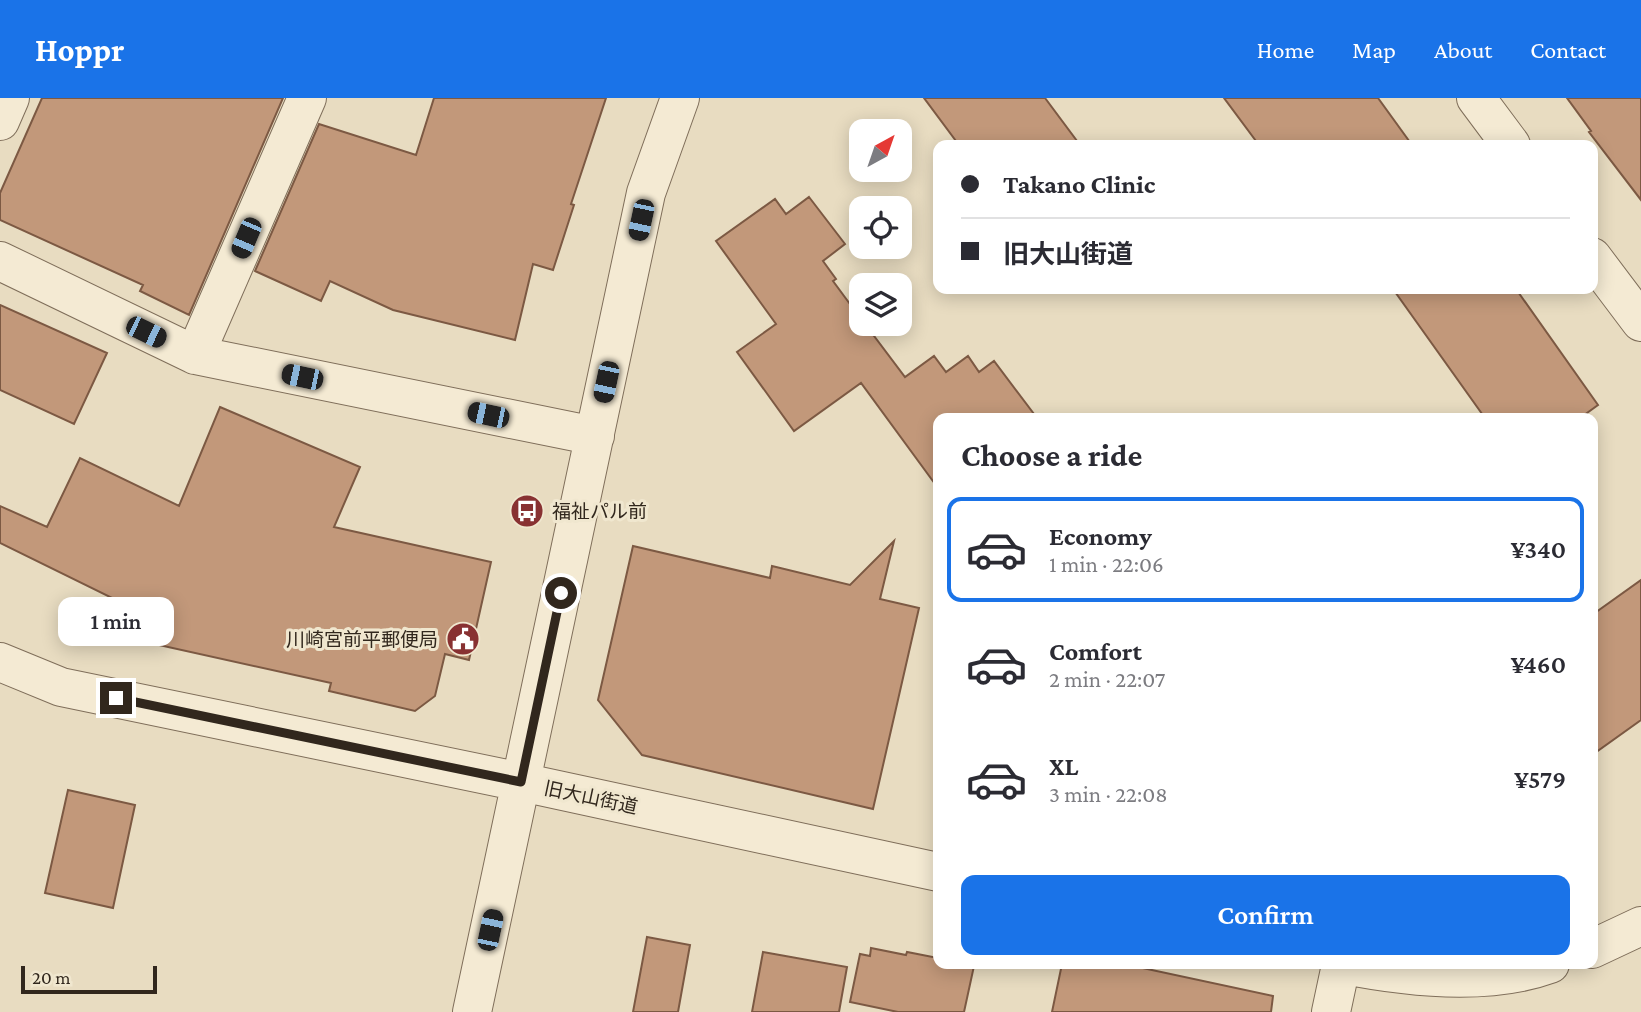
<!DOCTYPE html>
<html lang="en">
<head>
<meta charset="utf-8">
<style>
  :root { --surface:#fff; --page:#f7f7f7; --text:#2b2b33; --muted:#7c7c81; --line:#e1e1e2; --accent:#1a73e8 }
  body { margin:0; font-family:"Crimson Pro","Noto Sans JP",serif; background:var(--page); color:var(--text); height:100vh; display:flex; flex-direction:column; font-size:26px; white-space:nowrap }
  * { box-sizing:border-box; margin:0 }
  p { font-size:23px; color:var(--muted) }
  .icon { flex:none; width:38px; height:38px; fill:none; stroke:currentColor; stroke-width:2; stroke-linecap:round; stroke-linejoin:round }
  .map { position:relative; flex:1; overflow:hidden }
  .panel { position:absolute; left:933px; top:315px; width:665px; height:556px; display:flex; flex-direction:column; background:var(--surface); border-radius:14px; box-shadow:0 4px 18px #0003 }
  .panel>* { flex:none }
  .top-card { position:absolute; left:933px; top:42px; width:665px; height:154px; border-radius:14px; box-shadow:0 4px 18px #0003; display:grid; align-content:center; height:154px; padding:0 28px; background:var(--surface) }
  .needle { width:46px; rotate:40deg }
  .controls { position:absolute; left:849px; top:21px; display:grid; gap:14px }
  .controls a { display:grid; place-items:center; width:63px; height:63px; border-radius:14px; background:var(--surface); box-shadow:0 4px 18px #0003; font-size:35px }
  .scale { position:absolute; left:21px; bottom:18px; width:136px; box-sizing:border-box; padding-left:7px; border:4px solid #31271d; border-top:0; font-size:19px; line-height:24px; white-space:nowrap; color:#31271d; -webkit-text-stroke:5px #f0e7cf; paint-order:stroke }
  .end { position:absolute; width:32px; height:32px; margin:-16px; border:9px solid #31271d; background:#fff; box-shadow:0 0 0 4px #fff }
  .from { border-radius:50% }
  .bubble { position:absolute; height:49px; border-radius:14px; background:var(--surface); box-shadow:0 4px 18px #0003; font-size:23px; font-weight:600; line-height:49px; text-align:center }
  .car { position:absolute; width:21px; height:42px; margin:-21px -10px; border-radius:9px; box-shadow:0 0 5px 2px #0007; background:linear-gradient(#222 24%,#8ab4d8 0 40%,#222 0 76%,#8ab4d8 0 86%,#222 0) }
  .top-card b { display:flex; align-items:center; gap:24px; height:66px; font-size:26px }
  .top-card b+b { border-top:2px solid var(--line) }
  .top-card i { width:18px; height:18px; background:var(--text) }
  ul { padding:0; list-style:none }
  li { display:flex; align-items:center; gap:21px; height:105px; margin:0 14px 10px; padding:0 14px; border:4px solid transparent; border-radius:14px }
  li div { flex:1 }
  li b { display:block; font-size:26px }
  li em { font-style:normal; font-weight:600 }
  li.selected { border-color:var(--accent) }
  li>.icon { width:63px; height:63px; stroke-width:1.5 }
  h2 { padding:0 28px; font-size:32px; line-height:84px }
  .cta { display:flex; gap:14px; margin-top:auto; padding:14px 28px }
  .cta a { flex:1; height:80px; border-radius:14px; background:var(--accent); color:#fff; font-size:28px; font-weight:600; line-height:80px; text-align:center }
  header { display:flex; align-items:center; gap:42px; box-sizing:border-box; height:98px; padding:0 35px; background:var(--accent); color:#fff }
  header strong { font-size:33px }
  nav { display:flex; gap:38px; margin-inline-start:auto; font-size:24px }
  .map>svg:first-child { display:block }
  .building { fill:#c2987a; stroke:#7c5943; stroke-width:2 }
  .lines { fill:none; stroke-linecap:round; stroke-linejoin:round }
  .minor-casing { stroke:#7f6e5a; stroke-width:40 }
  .minor { stroke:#f4ead3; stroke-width:38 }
  .route { stroke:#31271d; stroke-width:9 }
  .labels { text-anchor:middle; stroke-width:6; stroke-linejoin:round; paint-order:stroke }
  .poi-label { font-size:19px; fill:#31271d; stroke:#f0e7cf; text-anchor:start }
  .street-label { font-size:19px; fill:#31271d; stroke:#f0e7cf }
</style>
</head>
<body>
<header>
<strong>Hoppr</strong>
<nav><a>Home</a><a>Map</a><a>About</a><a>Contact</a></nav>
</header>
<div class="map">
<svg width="1641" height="914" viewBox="0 0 1641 914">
  <rect width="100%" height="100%" fill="#e8dcc1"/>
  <path class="building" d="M42,0h241l-94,217 -49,-24 3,-6 -143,-65v-27z
    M434,0h172l-35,106 3,1 -21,65 -20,-6 -18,76 -122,-30 -63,-29 -9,20 -66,-30 64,-147 97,31z
    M924,0h121l35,47h-121z
    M1224,0h154l34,47h-153z
    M1567,0h74v102l-52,-68 2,-1z
    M809,99l36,47 -22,17 13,18 -3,2 28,38v5h4l40,53 29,-21 12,16 22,-16 11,16 15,-11 43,57h-99v70l-77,-105 -67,48 -57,-79 39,-28 -60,-83 59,-42 11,15z
    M1393,191h123l82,116 -18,13h-95z
    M0,207l107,48 -33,71 -74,-34z
    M220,309l140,60 -26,60 157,35 -22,98 -24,-6 -10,42 -20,15 -86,-20 2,-8 -181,-40 5,-24 -155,-76v-37l47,21 33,-69 99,48z
    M894,443l-14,58 39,9 -46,201 -231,-54 -44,-55 35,-154 137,32 2,-12 78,19z
    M1641,482v140l-49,35v-140z
    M68,692l67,15 -22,103 -68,-15z
    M647,839l43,8 -12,67h-45z
    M871,850l35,7 1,-3 31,6v6l36,2 -10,46h-66l-48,-10 10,-48 10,2z
    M763,854l84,15 -8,45h-87z
    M1062,866h62l149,32 -2,16h-219z"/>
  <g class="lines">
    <defs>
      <path id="minor" d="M1476,0l35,47
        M0,23l10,-23
        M1592,159l49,65
        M0,163l195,94 400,81
        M195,257l112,-257
        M0,564l61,25 460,95 417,90
        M1592,851l49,-23
        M1339,866c64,13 148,23 211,0
        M472,914l174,-819 34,-95
        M1331,914l10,-47"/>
    </defs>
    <use href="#minor" class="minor-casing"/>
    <use href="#minor" class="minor"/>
  </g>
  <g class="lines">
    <path class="route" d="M116,600l405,84 40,-189"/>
  </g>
  <defs>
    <symbol id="bus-disc" viewBox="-11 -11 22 22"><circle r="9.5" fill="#883132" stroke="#f0e7cf"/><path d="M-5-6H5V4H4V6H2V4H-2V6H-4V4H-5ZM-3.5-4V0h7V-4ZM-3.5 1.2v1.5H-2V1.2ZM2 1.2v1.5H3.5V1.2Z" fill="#fff"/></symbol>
    <symbol id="civic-disc" viewBox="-11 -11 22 22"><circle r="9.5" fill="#883132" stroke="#f0e7cf"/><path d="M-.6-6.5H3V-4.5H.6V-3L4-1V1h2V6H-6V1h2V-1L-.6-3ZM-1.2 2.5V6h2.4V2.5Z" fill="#fff"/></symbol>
  </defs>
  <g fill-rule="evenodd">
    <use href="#bus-disc" x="508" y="394" width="38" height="38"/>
    <use href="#civic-disc" x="444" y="522" width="38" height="38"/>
  </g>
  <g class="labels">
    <g class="poi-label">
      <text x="552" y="420">福祉パル前</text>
      <text x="438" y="548" text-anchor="end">川崎宮前平郵便局</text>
    </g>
    <g class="street-label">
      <text transform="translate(591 699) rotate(12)" y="7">旧大山街道</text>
    </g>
  </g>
</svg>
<div class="controls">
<a><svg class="needle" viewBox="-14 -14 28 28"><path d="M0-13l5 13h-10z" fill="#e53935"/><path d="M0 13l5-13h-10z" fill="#7c7c81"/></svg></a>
<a><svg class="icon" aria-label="locate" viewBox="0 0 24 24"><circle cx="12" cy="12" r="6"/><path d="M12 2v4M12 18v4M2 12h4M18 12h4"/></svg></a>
<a><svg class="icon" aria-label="layers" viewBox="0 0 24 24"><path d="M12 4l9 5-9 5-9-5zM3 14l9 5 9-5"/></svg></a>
</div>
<div class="scale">20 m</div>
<i class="end from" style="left:561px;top:495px"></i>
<i class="end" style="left:116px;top:600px"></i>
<div class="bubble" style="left:58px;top:499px;width:116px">1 min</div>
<i class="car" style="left:641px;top:122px;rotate:192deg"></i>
<i class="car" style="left:246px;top:140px;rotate:203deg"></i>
<i class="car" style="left:146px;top:234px;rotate:116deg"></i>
<i class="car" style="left:302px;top:279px;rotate:282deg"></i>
<i class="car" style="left:606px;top:284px;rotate:192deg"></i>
<i class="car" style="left:488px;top:317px;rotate:282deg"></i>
<i class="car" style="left:490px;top:832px;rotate:12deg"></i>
<div class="top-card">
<b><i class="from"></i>Takano Clinic</b>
<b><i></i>旧大山街道</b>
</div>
<section class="panel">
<h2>Choose a ride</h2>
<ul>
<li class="selected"><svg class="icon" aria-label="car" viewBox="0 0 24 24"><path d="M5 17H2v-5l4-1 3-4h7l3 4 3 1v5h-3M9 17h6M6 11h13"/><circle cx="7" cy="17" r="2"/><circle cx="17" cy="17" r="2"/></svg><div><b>Economy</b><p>1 min · 22:06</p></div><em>¥340</em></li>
<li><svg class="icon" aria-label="car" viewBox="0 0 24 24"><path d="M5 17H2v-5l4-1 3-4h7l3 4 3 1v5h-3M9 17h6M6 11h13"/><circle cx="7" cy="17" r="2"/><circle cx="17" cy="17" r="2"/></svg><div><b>Comfort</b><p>2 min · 22:07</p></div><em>¥460</em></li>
<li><svg class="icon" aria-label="car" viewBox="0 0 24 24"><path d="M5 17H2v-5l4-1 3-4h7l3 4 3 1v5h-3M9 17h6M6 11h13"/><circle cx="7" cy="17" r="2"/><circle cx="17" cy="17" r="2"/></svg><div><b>XL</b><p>3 min · 22:08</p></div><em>¥579</em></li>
</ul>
<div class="cta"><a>Confirm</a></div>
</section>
</div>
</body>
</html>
